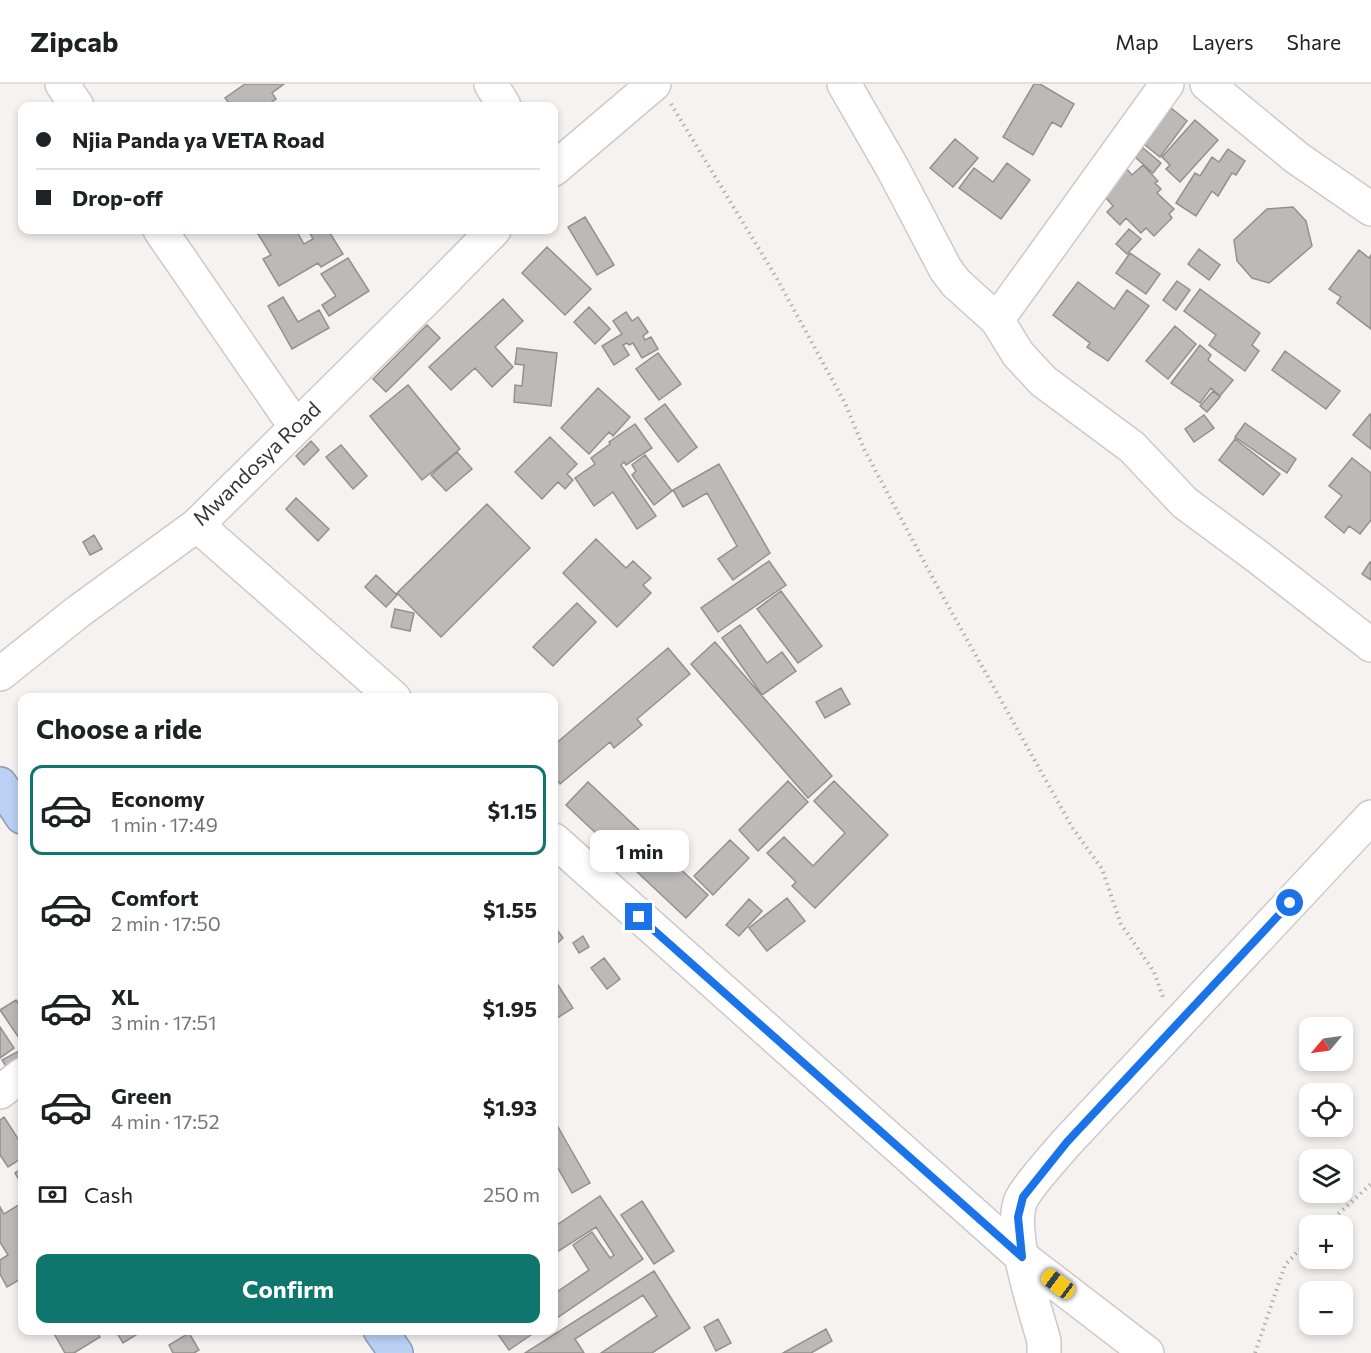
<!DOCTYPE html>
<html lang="en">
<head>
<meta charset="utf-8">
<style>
  :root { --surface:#fff; --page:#f6f6f6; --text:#202124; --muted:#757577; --line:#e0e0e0; --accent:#0f766e }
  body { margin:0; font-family:Commissioner,sans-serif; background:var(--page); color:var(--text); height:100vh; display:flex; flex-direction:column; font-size:22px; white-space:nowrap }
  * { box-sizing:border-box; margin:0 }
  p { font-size:20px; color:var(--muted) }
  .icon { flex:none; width:33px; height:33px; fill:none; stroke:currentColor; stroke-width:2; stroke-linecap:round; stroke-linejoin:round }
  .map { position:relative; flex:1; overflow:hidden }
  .sheet { position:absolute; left:18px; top:609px; width:540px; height:642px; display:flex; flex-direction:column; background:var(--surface); border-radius:12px; box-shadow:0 3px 9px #0003 }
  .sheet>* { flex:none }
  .guide { position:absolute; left:18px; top:18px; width:540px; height:132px; border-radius:12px; box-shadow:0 3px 9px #0003; display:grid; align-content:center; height:132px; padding:0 18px; background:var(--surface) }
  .needle { width:39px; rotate:241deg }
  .buttons { position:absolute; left:1299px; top:933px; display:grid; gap:12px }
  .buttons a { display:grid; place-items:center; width:54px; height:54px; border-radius:12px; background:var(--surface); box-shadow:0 3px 9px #0003; font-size:30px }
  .end { position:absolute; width:27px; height:27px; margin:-14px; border:8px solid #1a73e8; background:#fff; box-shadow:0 0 0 3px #fff }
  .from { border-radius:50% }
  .bubble { position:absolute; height:42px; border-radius:12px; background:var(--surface); box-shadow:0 3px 9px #0003; font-size:20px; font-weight:700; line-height:42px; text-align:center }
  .car { position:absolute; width:18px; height:36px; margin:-18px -9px; border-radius:8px; box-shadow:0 0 4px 2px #0007; background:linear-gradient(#f5c518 24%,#345 0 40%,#f5c518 0 76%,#345 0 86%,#f5c518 0) }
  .guide b { display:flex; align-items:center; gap:21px; height:57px; font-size:22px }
  .guide b+b { border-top:2px solid var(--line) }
  .guide i { width:15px; height:15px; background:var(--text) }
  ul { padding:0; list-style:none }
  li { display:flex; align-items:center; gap:18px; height:90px; margin:0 12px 9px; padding:0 6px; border:3px solid transparent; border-radius:12px }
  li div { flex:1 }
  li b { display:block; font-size:22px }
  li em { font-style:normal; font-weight:700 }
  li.selected { border-color:var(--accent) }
  li>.icon { width:54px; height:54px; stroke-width:1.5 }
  h2 { padding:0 18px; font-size:27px; line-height:72px }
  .pay { display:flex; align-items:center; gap:15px; height:66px; padding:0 18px; font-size:22px }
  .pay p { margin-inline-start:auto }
  .action { display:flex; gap:12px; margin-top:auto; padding:12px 18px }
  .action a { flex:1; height:69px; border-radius:12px; background:var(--accent); color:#fff; font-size:24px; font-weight:700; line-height:69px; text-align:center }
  header { display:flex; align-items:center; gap:36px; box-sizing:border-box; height:84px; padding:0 30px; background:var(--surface); border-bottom:2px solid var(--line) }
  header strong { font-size:28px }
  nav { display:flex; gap:33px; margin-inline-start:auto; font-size:21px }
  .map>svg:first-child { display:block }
  .building { fill:#bdb9b8; stroke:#93908e; stroke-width:1.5 }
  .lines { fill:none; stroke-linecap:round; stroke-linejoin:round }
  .minor-casing { stroke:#cdc9c8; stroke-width:36 }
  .highway-casing { stroke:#8c9ab1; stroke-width:36 }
  .path { stroke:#b1afad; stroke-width:4; stroke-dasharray:1.5 4.5; stroke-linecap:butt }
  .minor { stroke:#fff; stroke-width:33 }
  .highway { stroke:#bad1f4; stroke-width:33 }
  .route { stroke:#1a73e8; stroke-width:8 }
  .labels { text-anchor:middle; stroke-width:5; stroke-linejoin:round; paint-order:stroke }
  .street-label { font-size:21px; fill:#373535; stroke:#fff }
</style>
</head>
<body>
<header>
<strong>Zipcab</strong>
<nav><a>Map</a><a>Layers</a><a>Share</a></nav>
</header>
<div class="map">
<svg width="1371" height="1269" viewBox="0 0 1371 1269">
  <rect width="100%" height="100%" fill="#f5f2f0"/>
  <path class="building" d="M245,0h39l-12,9 4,6 -10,7h-35l-6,-8z
    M1034,0h6l34,20 -13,23 -9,-5 -19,33 -30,-18z
    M1171,24l16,13 -27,36 -16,-13z
    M1195,36l23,20 -38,42 -14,-13 4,-4 -8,-8z
    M955,55l23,19 -25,29 -23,-19z
    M1143,64l18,15 -8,10 -18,-16z
    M1228,65l17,12 -9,14 -4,-2 -14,23 -6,-5 -16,25 -20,-13 19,-30 5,3 12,-19 7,5z
    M1007,79l23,17 -29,39 -42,-31 15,-20 19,14z
    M1143,81l15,16 -3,2 6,6 -4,4 17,16 -5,5 3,4 -18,18 -8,-8 -5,5 -15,-15 -6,7 -13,-13 6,-6 -12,-14 25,-24 6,7z
    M1293,123l13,14 6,25 -43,37 -17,-5 -15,-17 -3,-21 33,-31z
    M585,133l29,48 -17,10 -29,-48z
    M1129,145l12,10 -14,15 -11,-10z
    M265,146h31l8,14 9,-5 -5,-9h20l15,24 -22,13 -3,-4 -39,23 -16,-27 8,-4 -13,-21z
    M547,163l44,42 -26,26 -43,-42z
    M1199,165l21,16 -11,15 -21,-16z
    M1359,166l10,8 2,-3v74l-34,-26 4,-6 -12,-8z
    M1130,169l30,21 -14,20 -30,-21z
    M348,174l21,33 -40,25 -7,-11 14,-9 -15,-22z
    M1177,197l13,9 -14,20 -13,-10z
    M1078,198l36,27 13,-19 22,16 -41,55 -21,-14 3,-4 -37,-28z
    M1200,205l60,44 -8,12 7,6 -14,20 -36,-26 7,-10 -32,-24z
    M283,213l15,25 21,-12 10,18 -37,21 -24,-43z
    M503,215l20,22 -28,26 18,20 -21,20 -17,-19 -24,22 -22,-23z
    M589,223l21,22 -15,15 -21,-22z
    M626,228l6,9 6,-4 10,15 -5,4 2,4 6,-3 7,12 -16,9 -9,-15 -4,2 -2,-2 -4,2 6,10 -15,10 -12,-19 20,-12 -9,-13z
    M427,241l13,13 -54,54 -13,-13z
    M1175,242l21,18 -28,35 -22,-18z
    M1200,261l11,10 -3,5 25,20 -13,16 -9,-8 -11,15 -29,-20z
    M517,264l40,5 -6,53 -37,-4 1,-17 7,1 2,-21 -9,-1z
    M1285,267l55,40 -14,18 -54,-39z
    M658,269l23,31 -22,16 -23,-31z
    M408,301l52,64 -38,31 -52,-64z
    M598,304l32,29 -17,19 -4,-4 -20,22 -28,-26z
    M1213,307l7,6 -13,15 -7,-6z
    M665,320l32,43 -19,15 -33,-43z
    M1370,330l1,1v34l-18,-14z
    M1204,331l10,13 -20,14 -9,-13z
    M1245,339l51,36 -9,14 -52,-36z
    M635,340l17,24 -26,17 -2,-3 -3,3 35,51 -19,13 -24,-37 -19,14 -19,-28 20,-14 -4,-6 19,-14 -1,-2z
    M550,353l27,27 -10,10 6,6 -8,9 -7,-7 -16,17 -27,-27z
    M1235,355l45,35 -17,21 -44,-35z
    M311,357l8,9 -15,15 -8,-9z
    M341,361l26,31 -14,13 -27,-32z
    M457,368l15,17 -26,22 -15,-16z
    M645,371l27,36 -18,14 -22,-30 4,-4 -4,-6z
    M1352,374l19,15v47l-11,14 -11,-8 -5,7 -19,-16 17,-21 -13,-10z
    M719,380l51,89 -37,27 -15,-21 19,-13 -30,-53 -24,14 -10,-17z
    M296,414l33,31 -11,12 -32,-32z
    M487,420l43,44 -89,89 -44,-44z
    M94,451l8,14 -12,6 -7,-13z
    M596,455l30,29 7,-7 18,17 -8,7 8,8 -34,34 -54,-54z
    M769,477l17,24 -68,47 -17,-24z
    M1370,478l1,1v17l-9,-6z
    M376,491l21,20 -11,12 -21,-20z
    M781,507l41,55 -24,17 -41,-54z
    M577,519l19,19 -43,44 -20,-19z
    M395,525l19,4 -4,18 -19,-4z
    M740,541l27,38 15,-11 14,19 -34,24 -40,-57z
    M715,558l117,134 -24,22 -117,-134z
    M668,564l22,26 -53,45 5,6 -28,23 -4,-6 -50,42 -6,-8v-31z
    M841,604l9,16 -25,14 -9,-16z
    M788,697l20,21 -50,49 -19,-21z
    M834,697l54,54 -73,73 -23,-22 4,-4 -29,-29 17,-16 29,29 32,-33 -31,-32z
    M588,698l120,113 -22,23 -120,-113z
    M730,756l19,18 -36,37 -19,-19z
    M787,814l18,23 -38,30 -18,-23z
    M749,815l13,12 -23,25 -13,-11z
    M554,842l9,12 -9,8z
    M583,852l6,11 -10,6 -6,-10z
    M604,874l16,21 -13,10 -16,-21z
    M554,895l19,29 -19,12z
    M16,916l6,10 -1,31 -21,-31z
    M0,943l14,21 -14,10z
    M19,967l3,6v6l-13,8 -7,-11z
    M4,1033l18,28v13l-14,9 -8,-12v-35z
    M554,1036l36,63 -18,10 -18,-32z
    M22,1084v17l-7,-12z
    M600,1112l43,63 -89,61v-26l35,-24 -16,-25 19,-13 18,26 4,-3 -18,-28 -42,27v-27z
    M642,1117l32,50 -20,13 -33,-49z
    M20,1120l2,4v70l-15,9 -7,-13v-14l8,-5 -8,-13v-35l4,7z
    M654,1187l36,57 -38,25h-51l56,-37 -14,-21 -68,44 9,14h-59z
    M718,1235l13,24 -15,8 -12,-24z
    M826,1245l6,12 -21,12h-28z
    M52,1246h44l4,7 -26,16h-9z
    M115,1246h29l-21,13z
    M495,1246h43l-29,20z
    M189,1249l10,17 -5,3h-21l-4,-8z"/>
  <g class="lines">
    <defs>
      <path id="minor" d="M62,0l15,22
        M491,0l13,22
        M844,0l49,85 53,101 10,13 41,37 21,34 25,27 89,66 53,56 73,54 113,88
        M1207,0l90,74 74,51
        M554,85l100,-85
        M160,146l135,196
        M997,236l170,-236
        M197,441l197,173
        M0,590l79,-63 118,-86 235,-232 62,-63
        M554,756l468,417 125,96
        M0,1008l22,-17
        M1044,1269v-12c-9,-33 -36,-110 -23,-141 7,-15 34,-44 46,-58l304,-325"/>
      <path id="highway" d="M0,700l22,33
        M380,1246l16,23"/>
    </defs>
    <use href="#minor" class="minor-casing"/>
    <use href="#highway" class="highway-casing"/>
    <path class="path" d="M671,20l105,173 69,126 19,46 73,137 135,241 30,42 19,55 33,48 9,25
      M1325,1142l46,-42
      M1255,1269l30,-88 25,-26"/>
    <use href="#minor" class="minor"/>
    <use href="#highway" class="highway"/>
  </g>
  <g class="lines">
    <path class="route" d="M639,833l383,340 -4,-40 5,-20 44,-55 223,-239"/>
  </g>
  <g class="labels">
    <g class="street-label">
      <text transform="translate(257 380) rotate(-44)" y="7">Mwandosya Road</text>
    </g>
  </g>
</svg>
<div class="buttons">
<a><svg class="needle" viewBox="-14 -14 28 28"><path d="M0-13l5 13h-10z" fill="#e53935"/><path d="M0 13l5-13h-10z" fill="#757577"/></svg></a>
<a><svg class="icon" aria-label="locate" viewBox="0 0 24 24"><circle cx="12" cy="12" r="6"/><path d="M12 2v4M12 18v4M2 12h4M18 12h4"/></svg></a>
<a><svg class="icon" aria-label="layers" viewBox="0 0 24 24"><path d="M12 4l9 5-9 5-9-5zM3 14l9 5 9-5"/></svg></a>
<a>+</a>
<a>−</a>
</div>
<i class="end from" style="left:1290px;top:819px"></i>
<i class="end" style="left:639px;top:833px"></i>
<div class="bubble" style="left:590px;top:746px;width:99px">1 min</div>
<i class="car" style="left:1058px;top:1200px;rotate:307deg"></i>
<div class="guide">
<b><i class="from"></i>Njia Panda ya VETA Road</b>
<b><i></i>Drop-off</b>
</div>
<section class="sheet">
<h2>Choose a ride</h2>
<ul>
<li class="selected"><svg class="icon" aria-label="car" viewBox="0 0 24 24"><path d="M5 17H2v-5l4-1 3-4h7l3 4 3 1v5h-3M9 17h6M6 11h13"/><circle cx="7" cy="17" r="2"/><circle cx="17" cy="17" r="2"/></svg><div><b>Economy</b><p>1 min · 17:49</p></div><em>$1.15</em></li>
<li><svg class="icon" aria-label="car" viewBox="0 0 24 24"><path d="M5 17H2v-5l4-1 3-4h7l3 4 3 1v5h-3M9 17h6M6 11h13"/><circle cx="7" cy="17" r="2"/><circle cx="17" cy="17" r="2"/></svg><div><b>Comfort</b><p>2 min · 17:50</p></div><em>$1.55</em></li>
<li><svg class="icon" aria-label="car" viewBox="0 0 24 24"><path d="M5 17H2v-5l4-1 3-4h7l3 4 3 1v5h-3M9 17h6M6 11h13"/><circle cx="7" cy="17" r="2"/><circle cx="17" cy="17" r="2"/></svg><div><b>XL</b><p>3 min · 17:51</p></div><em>$1.95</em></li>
<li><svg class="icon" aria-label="car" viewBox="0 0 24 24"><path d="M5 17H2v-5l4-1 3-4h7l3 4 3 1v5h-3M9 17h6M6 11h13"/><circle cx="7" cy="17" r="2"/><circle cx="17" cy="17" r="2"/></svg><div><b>Green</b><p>4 min · 17:52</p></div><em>$1.93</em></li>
</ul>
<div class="pay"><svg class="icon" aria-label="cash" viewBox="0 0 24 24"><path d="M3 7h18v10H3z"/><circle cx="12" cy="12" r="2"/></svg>Cash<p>250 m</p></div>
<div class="action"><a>Confirm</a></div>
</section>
</div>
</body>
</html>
